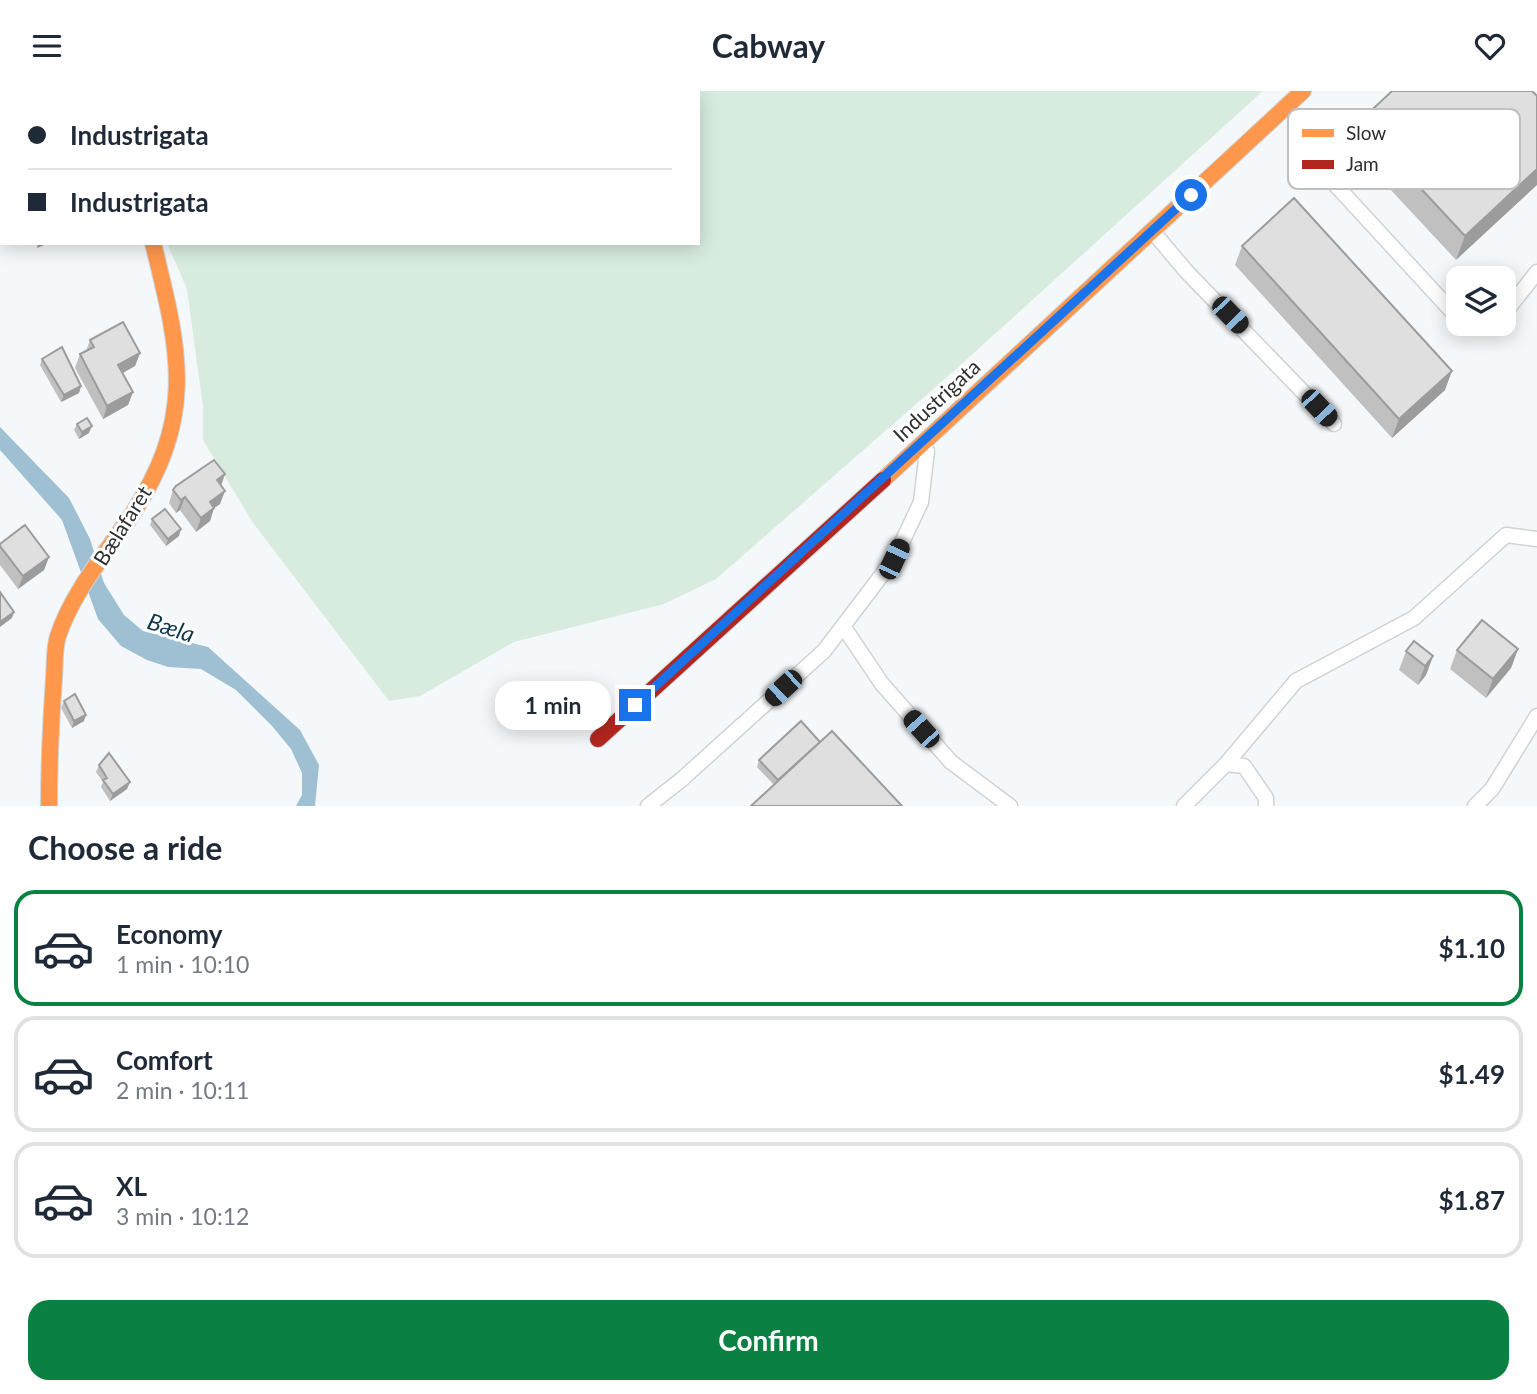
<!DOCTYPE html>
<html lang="en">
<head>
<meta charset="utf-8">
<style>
  :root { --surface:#fff; --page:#f2f2f3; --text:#1f2937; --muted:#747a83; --line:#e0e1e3; --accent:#0b8043 }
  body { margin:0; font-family:Lato,sans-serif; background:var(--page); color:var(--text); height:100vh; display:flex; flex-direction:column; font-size:26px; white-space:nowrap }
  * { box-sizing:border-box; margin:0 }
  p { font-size:23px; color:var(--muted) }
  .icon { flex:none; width:38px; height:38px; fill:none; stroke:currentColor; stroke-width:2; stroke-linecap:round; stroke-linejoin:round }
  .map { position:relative; height:715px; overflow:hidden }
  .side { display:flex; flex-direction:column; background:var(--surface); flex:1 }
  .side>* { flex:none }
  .hud { position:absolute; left:0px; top:0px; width:700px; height:154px; box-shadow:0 4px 18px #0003; display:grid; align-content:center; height:154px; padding:0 28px; background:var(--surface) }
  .tools { position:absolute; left:1446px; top:175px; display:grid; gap:14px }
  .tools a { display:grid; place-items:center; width:70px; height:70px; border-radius:14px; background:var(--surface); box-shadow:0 4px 18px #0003; font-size:35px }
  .end { position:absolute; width:32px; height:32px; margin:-16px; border:9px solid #1a73e8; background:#fff; box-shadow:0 0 0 4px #fff }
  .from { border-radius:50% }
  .bubble { position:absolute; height:49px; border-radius:21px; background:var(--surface); box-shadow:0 4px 18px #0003; font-size:23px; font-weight:700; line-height:49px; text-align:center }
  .car { position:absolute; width:21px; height:42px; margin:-21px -10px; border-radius:9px; box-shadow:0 0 5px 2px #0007; background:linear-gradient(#222 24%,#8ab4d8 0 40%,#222 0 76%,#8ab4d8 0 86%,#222 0) }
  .hud b { display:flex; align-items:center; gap:24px; height:66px; font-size:26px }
  .hud b+b { border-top:2px solid var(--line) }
  .hud i { width:18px; height:18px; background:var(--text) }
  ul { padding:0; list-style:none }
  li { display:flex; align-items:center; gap:21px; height:116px; margin:0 14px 10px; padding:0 14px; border:4px solid var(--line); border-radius:21px }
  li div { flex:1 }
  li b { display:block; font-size:26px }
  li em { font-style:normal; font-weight:700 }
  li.on { border-color:var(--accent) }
  li>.icon { width:63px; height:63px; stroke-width:1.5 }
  h2 { padding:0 28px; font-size:32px; line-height:84px }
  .cta { display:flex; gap:14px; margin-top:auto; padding:14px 28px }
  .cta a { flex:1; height:80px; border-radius:21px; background:var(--accent); color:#fff; font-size:28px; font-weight:700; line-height:80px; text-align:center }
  header { display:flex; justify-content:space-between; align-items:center; height:91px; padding:0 28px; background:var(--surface); font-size:32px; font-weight:700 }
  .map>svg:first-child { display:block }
  .green { fill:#d7ecde }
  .water { fill:#9fc0d2 }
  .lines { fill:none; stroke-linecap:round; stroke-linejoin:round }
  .lane-casing { stroke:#d0d3d4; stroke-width:17 }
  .street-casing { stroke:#d0d3d4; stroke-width:31 }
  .slow-casing { stroke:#d0d3d4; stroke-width:18 }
  .jam-casing { stroke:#d0d3d4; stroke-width:18 }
  .lane { stroke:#fefefe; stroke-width:14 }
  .street { stroke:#fefefe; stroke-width:28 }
  .slow { stroke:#ff974d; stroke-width:16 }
  .jam { stroke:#b3261e; stroke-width:16 }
  .wall { fill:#c0c0c1 }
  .shaded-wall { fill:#9c9c9d }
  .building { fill:#dfdfe0; stroke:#9c9c9d; stroke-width:2 }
  .route { stroke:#1a73e8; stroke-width:9 }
  .labels { text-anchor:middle; stroke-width:6; stroke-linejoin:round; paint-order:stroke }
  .street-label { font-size:21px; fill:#2c2e2f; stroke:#fff }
  .water-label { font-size:23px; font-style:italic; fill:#0f374a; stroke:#fff }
  .key { fill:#fff; stroke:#c0c0c1; stroke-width:2 }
  .key-label { font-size:19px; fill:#2c2e2f }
</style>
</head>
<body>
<header><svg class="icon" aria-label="menu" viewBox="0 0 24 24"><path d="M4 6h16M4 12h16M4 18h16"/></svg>Cabway<svg class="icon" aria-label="heart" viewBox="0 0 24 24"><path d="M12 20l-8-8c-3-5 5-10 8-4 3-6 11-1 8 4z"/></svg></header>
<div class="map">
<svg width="1537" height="715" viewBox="0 0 1537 715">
  <rect width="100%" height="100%" fill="#f5f8fa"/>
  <path class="green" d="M102,0h1161l-308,279 -239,209 -52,25 -150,38 -94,54 -31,5 -136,-178 -50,-83v-33l-16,-118 -20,-46h531v-150z"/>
  <path class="water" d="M0,336l69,71 21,41 14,44 20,32 19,16 65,16 92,83 19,35 -4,41h-19l6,-11v-22l-11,-24 -19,-23 -36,-36 -35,-21 -33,-2 -21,-7 -26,-14 -23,-27 -36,-99 -62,-70z"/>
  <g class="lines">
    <defs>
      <path id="lane" d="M1331,89l127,138
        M1154,142l32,38 148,153
        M1503,224l34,-43
        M1463,233l2,2 10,-2
        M843,535l39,58 69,78 59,44
        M1226,673l70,-83 118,-63 92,-83 31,4
        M648,715l33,-26 143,-129 70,-92 27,-57 6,-51
        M1184,715l42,-42 18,2 22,32v8
        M1475,715l17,-17 45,-73"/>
      <path id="street" d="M86,0l1,2"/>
      <path id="slow" d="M883,389l420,-389
        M49,715c0,-43 2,-85 5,-128 1,-13 0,-30 4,-42 14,-42 44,-78 69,-114 70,-103 54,-166 26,-279"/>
      <path id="jam" d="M598,648l285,-259"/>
    </defs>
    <use href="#lane" class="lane-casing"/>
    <use href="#street" class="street-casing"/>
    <use href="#slow" class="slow-casing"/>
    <use href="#jam" class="jam-casing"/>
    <use href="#lane" class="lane"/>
    <use href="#street" class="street"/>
    <use href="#slow" class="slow"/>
    <use href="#jam" class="jam"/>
  </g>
  <path class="wall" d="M14,0h68l1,1 -68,1z
    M1537,5l-81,164 -106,-114 9,-24z
    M1242,155l203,144 -53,48 -157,-173z
    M90,249l50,13 -5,13 -12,7 10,19 -5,13 -25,14 -28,-51 5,-14 6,-3z
    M42,268l39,27 -2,7 -18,9 -21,-37z
    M77,333l12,9 -10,6 -5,-9z
    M225,383l-4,12 -1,18 -6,4 -4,13 -14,11 -16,-22 -4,3 -7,-10 4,-13z
    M152,428l27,17 -13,10 -16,-21z
    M0,453l49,13 -5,13 -26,19 -18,-24z
    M1518,558l-7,19 -25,30 -36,-29 7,-19z
    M1406,560l27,5 -7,19 -8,10 -19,-15z
    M64,610l20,20 -12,7 -11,-20z
    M820,651l-46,43 -17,-18 2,-7z
    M99,674l31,17 -3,7 -17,12 -9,-14 2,-5 -7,-10z"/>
  <path class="shaded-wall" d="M1537,78v16l-81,75 9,-24z
    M38,152h11l-12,5z
    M140,262l-5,13 -22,12 5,-13z
    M1452,280l-7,19 -53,48 7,-19z
    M81,295l-2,7 -18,9 3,-7z
    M133,301l-5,13 -25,14 4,-13z
    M92,335l-3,7 -10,6 3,-7z
    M225,383l-5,14 -3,-8z
    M225,400l-5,13 -6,4 -4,13 -14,11 5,-14 9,-16z
    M185,406l-5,13 -4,3 5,-13z
    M181,438l-2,7 -13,10 2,-7z
    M49,466l-5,13 -26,19 5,-13z
    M14,521l-2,6 -12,9v-5z
    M1518,558l-7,19 -25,30 7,-19z
    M1433,565l-7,19 -8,10 7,-19z
    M86,624l-2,6 -12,7 2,-7z
    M130,691l-3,7 -17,12 3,-7z"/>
  <path class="building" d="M29,0h53l1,1 -53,1z
    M1392,0h140l5,5v73l-72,67 -106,-114z
    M0,82l2,3v53l-2,-2z
    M1294,107l158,173 -53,48 -157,-173z
    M123,231l17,31 -22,12 15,27 -26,14 -27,-52 14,-7 -4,-7z
    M62,256l19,39 -17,9 -22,-36z
    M87,327l5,8 -10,6 -5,-8z
    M214,369l11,14 -8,6 8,11 -15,11 4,6 -13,10 -16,-21 -4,3 -8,-10 3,-4z
    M165,418l16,20 -13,10 -16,-20z
    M25,434l24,32 -26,19 -23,-30v-2z
    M0,501l14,20 -14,10z
    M1482,529l36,29 -25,30 -36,-29z
    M1414,550l19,15 -8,10 -19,-15z
    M75,603l11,21 -12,6 -10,-20z
    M801,630l19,21 -42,38 -19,-20z
    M832,640l70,75h-151z
    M109,662l21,29 -17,12 -10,-14 4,-2 -8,-13z"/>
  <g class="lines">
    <path class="route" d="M635,614l556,-510"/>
  </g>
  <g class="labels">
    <g class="street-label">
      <text transform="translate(937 310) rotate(-43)" y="7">Industrigata</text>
      <text transform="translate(123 435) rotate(-58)" y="7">Bælafaret</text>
    </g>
    <g class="water-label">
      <text transform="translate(171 537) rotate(18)" y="8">Bæla</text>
    </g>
  </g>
  <rect x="1288" y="18" width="232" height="80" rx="10" class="key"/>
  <rect x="1302" y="38" width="32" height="8" fill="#ff974d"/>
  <rect x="1302" y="69" width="32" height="9" fill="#b3261e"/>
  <g class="key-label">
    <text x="1346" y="49">Slow</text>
    <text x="1346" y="80">Jam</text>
  </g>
</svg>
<div class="tools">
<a><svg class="icon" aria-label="layers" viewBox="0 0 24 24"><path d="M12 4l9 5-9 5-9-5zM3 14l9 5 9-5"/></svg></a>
</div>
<i class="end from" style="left:1191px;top:104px"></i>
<i class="end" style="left:635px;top:614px"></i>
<div class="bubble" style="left:495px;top:590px;width:116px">1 min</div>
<i class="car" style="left:1230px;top:224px;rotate:136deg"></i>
<i class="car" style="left:1319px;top:317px;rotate:137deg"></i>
<i class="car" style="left:894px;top:468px;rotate:25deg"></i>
<i class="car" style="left:783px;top:597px;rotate:227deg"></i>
<i class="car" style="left:921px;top:638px;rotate:318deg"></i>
<div class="hud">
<b><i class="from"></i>Industrigata</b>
<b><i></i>Industrigata</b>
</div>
</div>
<section class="side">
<h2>Choose a ride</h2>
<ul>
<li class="on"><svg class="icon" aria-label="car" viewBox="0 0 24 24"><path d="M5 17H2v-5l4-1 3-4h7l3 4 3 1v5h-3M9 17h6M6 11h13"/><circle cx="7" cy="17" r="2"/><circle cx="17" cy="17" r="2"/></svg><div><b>Economy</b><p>1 min · 10:10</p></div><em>$1.10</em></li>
<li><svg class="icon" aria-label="car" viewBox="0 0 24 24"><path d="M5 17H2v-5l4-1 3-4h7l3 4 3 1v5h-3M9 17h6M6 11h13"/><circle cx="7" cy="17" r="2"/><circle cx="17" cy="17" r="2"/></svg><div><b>Comfort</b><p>2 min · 10:11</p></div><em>$1.49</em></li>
<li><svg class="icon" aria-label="car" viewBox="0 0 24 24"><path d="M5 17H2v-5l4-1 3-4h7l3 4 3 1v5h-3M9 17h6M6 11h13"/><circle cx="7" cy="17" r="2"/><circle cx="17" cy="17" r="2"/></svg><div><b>XL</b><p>3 min · 10:12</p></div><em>$1.87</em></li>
</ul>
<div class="cta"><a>Confirm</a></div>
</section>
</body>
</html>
